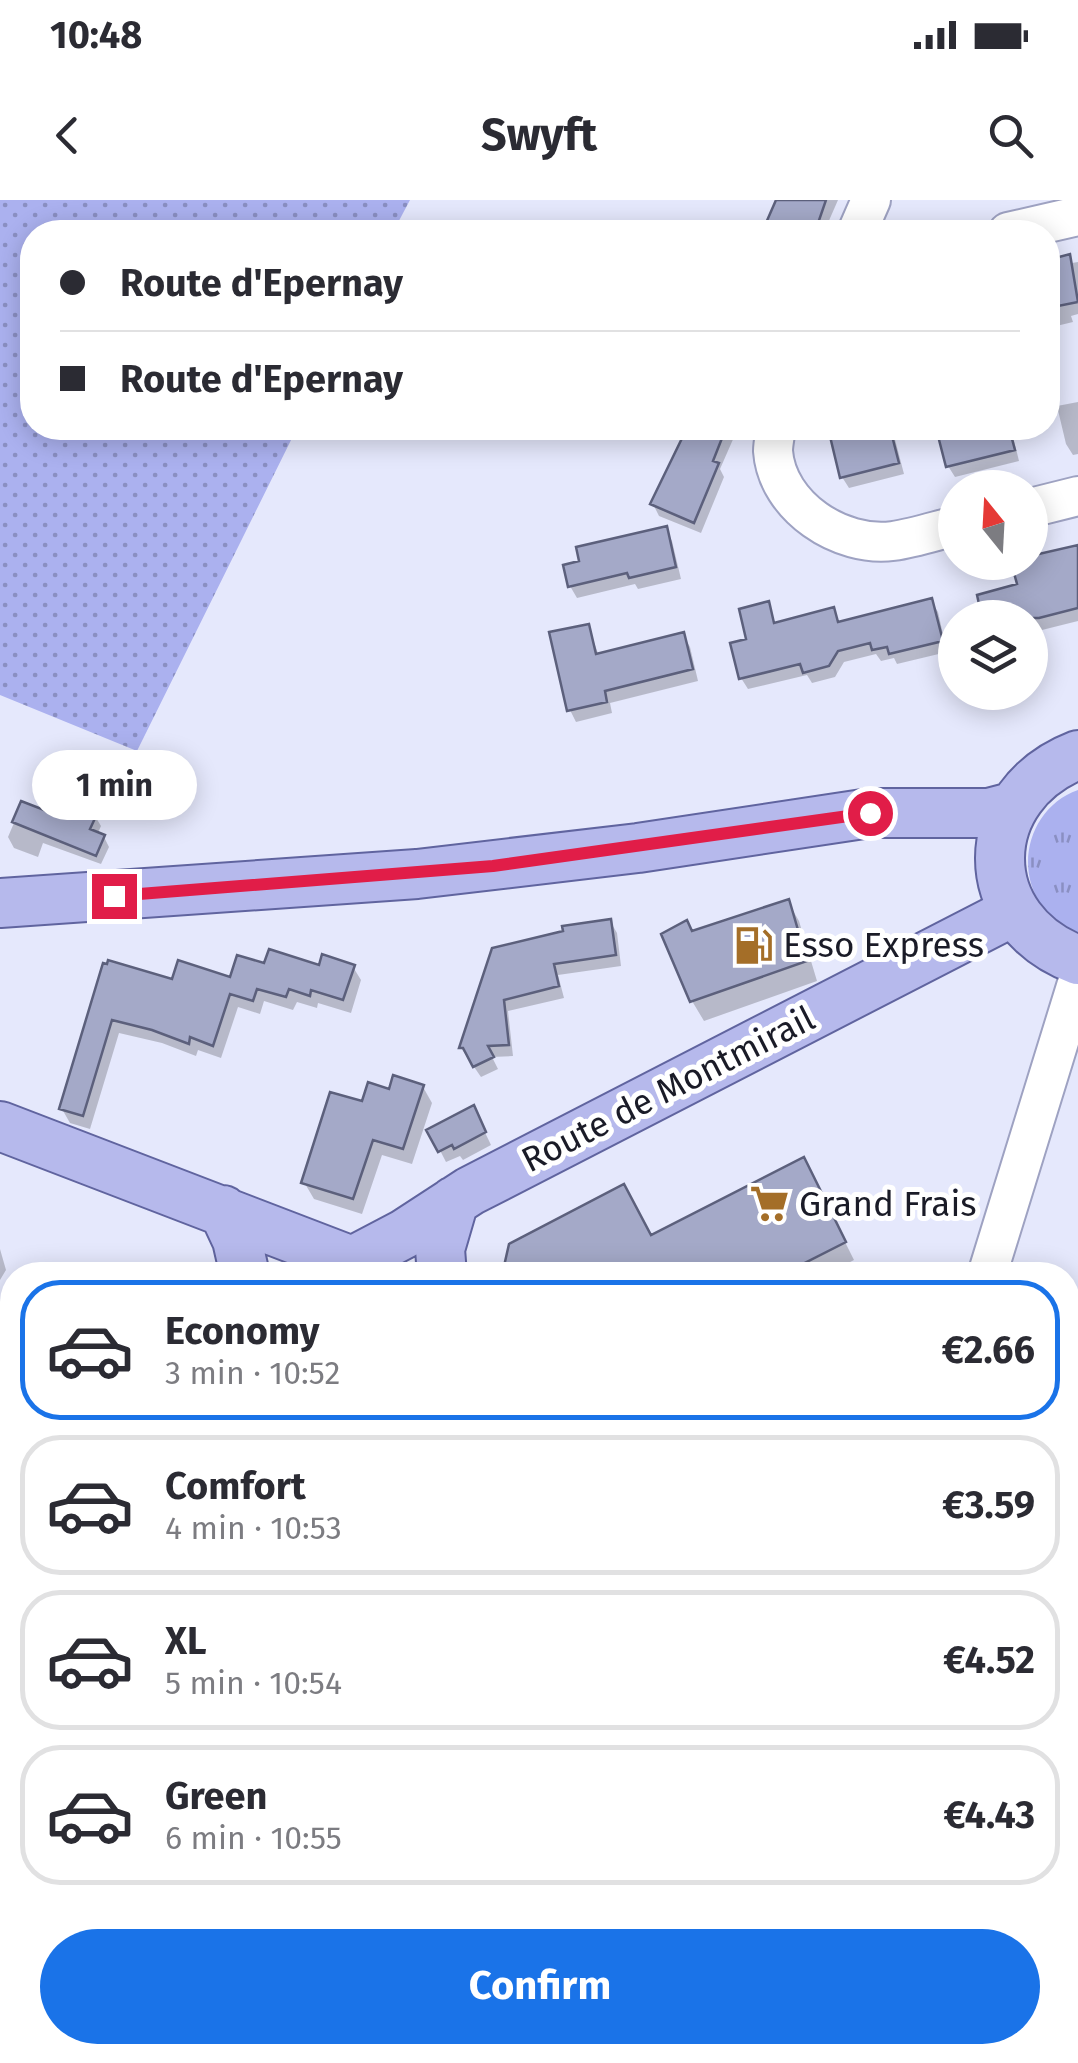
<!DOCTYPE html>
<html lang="en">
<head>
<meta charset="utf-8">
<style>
  :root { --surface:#fff; --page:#f7f7f7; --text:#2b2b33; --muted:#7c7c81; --line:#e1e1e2; --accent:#1a73e8 }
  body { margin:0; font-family:"Fira Sans",sans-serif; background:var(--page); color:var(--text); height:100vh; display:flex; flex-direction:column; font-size:38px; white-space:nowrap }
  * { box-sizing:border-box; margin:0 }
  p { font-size:32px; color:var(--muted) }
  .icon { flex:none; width:55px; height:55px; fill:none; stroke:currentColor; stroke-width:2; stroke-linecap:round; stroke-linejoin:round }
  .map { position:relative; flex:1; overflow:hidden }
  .details { position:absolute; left:0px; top:1062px; width:1080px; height:802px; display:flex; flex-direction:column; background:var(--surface); border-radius:40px 40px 0 0; box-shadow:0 5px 25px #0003 }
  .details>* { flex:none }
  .hud { position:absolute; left:20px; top:20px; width:1040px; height:220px; border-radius:40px; box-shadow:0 5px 25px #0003; display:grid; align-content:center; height:220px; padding:0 40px; background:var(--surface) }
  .needle { width:65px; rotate:342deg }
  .tools { position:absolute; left:938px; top:270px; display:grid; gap:20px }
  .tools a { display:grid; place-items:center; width:110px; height:110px; border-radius:50%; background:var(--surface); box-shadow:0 5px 25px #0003; font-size:50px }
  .end { position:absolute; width:45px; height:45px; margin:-22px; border:12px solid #e11d48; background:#fff; box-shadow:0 0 0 5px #fff }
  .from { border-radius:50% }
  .bubble { position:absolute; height:70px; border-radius:35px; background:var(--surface); box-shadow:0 5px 25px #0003; font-size:32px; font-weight:700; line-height:70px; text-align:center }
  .hud b { display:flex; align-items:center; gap:35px; height:95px; font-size:38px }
  .hud b+b { border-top:2px solid var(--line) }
  .hud i { width:25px; height:25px; background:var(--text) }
  ul { padding:18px 0 0; list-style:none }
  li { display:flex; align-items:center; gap:30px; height:140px; margin:0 20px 15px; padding:0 20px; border:5px solid var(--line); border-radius:40px }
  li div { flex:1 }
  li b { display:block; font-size:38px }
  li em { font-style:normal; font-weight:700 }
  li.on { border-color:var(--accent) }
  li>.icon { width:90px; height:90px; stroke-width:1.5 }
  .button { display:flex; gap:20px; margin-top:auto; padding:20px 40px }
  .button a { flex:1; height:115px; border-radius:60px; background:var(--accent); color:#fff; font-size:40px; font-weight:700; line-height:115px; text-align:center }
  .status { display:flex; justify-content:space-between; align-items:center; height:70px; padding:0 50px; background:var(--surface); direction:ltr }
  .status svg { height:28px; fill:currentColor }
  header { display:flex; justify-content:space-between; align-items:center; height:130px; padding:0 40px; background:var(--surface); font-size:45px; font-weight:700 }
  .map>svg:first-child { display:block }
  .grass { fill:url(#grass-tufts) }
  .garden { fill:url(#garden-dots) }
  .shadow { fill:#0003 }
  .building { fill:#a4a9c8; stroke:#5c607c; stroke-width:2.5 }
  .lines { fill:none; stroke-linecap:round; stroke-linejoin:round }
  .minor-casing { stroke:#9ea2c2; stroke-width:42 }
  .major-casing { stroke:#60649f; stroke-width:52 }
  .minor { stroke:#fff; stroke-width:38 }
  .major { stroke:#b6b9ec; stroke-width:48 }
  .route { stroke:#e11d48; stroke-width:12 }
  .labels { text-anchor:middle; stroke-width:10; stroke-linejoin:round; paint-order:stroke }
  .poi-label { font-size:35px; fill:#1a1b27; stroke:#fff; text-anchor:start }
  .street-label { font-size:35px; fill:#1a1b27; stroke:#fff }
</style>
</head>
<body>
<div class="status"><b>10:48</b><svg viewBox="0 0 49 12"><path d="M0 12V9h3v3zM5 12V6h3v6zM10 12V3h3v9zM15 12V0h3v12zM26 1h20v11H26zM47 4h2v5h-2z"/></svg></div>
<header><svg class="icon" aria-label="back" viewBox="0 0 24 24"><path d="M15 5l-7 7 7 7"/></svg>Swyft<svg class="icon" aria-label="search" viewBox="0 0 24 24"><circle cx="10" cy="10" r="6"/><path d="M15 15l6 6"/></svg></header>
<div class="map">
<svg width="1078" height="1863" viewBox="0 0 1078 1863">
  <defs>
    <pattern id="grass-tufts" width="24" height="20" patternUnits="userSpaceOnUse" patternTransform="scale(2.5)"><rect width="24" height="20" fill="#abb1ef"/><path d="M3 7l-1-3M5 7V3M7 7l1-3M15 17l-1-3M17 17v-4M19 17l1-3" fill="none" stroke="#8a8fc2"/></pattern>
    <pattern id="garden-dots" width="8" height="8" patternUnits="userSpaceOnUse" patternTransform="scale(2.5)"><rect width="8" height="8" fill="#abb1ef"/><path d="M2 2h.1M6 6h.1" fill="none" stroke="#8a8fc2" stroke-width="1.8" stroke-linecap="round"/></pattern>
  </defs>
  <rect width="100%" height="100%" fill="#e5e8fc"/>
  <path class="grass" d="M1078,590v143c-14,-8 -28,-15 -38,-30 -26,-40 -8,-97 38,-113z"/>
  <path class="garden" d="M0,0h410l-17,32h-361v196h265l-160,323 -137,-56z"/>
  <path class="shadow" d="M779,0h59l-14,32h-59z
    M1069,57l3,6 6,-1v52l-7,2 2,6 -25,6v-66z
    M1078,202v52l-5,1 -7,-11 -9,-38z
    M690,228h48l-18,41 4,8 -23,56 -42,-17 -6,-12z
    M831,228h61l12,46 -55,14 -7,-11z
    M958,228h53l8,33 -64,16 -7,-11 -8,-34z
    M665,329l7,12 9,38 -43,10 -3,-5 -58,14 -7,-12z
    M1078,347v74l-48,12v-15l-10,-32 10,-24v-9l9,-2 3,5z
    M931,401l7,11 9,40 -50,12 -3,-6 -13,3 -5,-7 -32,8 -9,15 -23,6 -5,-8 -59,14 -7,-11 8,-37 18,-37 9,21 57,-15 7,14z
    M588,426l11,30 84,-21 7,12 8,34 -88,22 2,10 -36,9 -6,-12z
    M22,604l41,16 32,-4 6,10 -4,9 7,2 5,10 -8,17 -58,-21 -5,14 -24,-9 -6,-11z
    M788,702l11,19 18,60 -113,40 -12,-20v-68z
    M610,721l7,12 4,33 -63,9 6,23 -56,13 5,45 -21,1 6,12 -17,8 -20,-29 32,-98z
    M105,766l68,16 59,-2 34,-14 87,1 8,13 -10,33 -33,-10 -1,5 -20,-6 -4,8 -29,-9 -4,13 -22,-7 -17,51 -23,-8 -2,6 -34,-13 -43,-10 -29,96 -20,-6 -8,-14z
    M423,887l9,16 -20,61 -30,-9 -20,59 -48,-15 -10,-17 59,-78 28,-12z
    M479,920l12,25 -28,15 -3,-4 -14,6 -16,-31z
    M813,978l41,82 -29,15h-320l145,-37z
    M0,1049l6,21 -6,10z
    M0,1393l12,5v48l-12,-5z
    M1068,1564l10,6 -2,48 -8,-4z
    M0,1570l12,5v62l-12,-10z
    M1069,1774l9,4v58l-10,-5z
    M9,1775l3,2v75h123l20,11h-155v-73z
    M430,1852h110l13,11h-102z
    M848,1852h58l-5,11h-58z
    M996,1852h59l-5,11h-60z"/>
  <path class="building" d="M776,0h50l-11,32h-53z
    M1070,54l8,48 -30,6v-48z
    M687,228h39l-13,33 6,2 -25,60 -44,-19z
    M828,228h62l9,35 -59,15z
    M936,228h73l6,22 -69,17z
    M667,326l9,41 -47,11 -2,-5 -59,14 -5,-22 16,-4 -3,-14z
    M1078,345v63l-39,10h-57l-5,-23 40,-11 -6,-22h19v-6z
    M932,398l11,43 -54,13 -2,-7 -15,3 -2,-7 -32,8 -9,15 -26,7 -3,-9 -61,15 -9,-36 16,-4 -7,-30 30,-8 5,22 60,-16 4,15z
    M589,424l7,30 88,-22 9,37 -88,22 2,11 -40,9 -18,-79z
    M21,601l41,16 6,-15 29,12 -7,15 15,6 -9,21 -84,-34z
    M789,699l18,62 -117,41 -29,-68 26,-14 5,11z
    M611,719l5,36 -62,9 5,22 -55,14 5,45 -21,1 6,11 -21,10 -10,-19h-4l33,-100 71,-17 -1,-5z
    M269,749l50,16 3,-11 33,11 -12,35 -32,-10 -1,6 -21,-7 -3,8 -29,-8 -4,12 -23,-7 -17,52 -23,-9 -1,7 -37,-14 -40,-10 -29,96 -24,-7 44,-146 4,1 1,-4 64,19 6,-19 52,17 7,-22 27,8z
    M393,875l31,10 -21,64 -30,-9 -20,59 -52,-16 29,-91 32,9 6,-19 21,7z
    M474,905l12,27 -32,17 -2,-4 -14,7 -12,-22z
    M804,957l42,85 -65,33h-279l7,-31 115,-60 27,51z"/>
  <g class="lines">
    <defs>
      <path id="minor" d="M857,32l14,-32
        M1008,32l70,-16
        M776,228c-1,7 -3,16 -3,23 4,56 68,97 120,90 21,-3 42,-10 62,-15
        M1030,308l48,-12
        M987,1075l91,-295
        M0,1676l12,6
        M1068,1733l10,-3
        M332,1852l20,11
        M586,1863l5,-11
        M941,1863l6,-11"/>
      <path id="major" d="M1078,555c-103,40 -105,166 0,205
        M0,703l417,-29 221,-26 232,-35h119l23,-6
        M0,926l370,142
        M223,1010l14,30 8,35
        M326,1075l78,-41 66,-43 544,-280
        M442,1075l-2,-26 14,-48
        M0,1244l12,-6
        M1068,1434l10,6"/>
    </defs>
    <use href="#minor" class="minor-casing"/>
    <use href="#major" class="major-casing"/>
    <use href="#minor" class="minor"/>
    <use href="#major" class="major"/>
  </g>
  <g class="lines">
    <path class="route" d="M114,696l379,-30 377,-53"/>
  </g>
  <defs>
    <symbol id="fuel-bare" viewBox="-9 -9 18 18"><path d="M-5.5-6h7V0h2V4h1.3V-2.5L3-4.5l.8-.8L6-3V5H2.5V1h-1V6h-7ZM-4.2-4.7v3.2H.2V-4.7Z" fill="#a46e28" stroke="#fff" stroke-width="2.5" paint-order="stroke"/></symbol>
    <symbol id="supermarket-bare" viewBox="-9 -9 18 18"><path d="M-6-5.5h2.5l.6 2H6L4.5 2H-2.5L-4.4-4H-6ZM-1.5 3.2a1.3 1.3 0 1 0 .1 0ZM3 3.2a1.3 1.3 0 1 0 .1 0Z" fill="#a46e28" stroke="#fff" stroke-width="2.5" paint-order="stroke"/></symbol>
  </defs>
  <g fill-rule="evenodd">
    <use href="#fuel-bare" x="726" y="718" width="55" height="55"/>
    <use href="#supermarket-bare" x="742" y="976" width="55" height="55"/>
  </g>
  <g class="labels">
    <g class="poi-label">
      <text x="783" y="757">Esso Express</text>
      <text x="799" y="1016">Grand Frais</text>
    </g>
    <g class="street-label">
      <text transform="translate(668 889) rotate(-27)" y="12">Route de Montmirail</text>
    </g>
  </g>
</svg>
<div class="tools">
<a><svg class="needle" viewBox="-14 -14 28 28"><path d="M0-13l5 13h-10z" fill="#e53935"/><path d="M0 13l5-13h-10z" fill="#7c7c81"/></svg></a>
<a><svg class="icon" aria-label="layers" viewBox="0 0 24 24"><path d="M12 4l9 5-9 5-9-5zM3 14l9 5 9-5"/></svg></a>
</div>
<i class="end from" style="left:870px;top:613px"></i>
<i class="end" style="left:114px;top:696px"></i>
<div class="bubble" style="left:32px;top:550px;width:165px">1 min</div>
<div class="hud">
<b><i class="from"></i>Route d'Epernay</b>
<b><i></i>Route d'Epernay</b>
</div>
<section class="details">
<ul>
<li class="on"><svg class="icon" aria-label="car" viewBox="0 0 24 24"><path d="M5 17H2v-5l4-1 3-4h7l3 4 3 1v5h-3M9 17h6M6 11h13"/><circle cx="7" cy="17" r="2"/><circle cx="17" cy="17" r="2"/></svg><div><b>Economy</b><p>3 min · 10:52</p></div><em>€2.66</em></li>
<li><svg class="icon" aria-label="car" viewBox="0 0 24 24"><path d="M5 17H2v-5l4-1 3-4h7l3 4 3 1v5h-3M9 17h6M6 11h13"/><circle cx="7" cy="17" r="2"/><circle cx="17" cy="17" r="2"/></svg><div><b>Comfort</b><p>4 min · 10:53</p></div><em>€3.59</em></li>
<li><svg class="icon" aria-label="car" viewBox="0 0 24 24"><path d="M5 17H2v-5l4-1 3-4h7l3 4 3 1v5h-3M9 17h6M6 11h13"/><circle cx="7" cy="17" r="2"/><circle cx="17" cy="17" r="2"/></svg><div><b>XL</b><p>5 min · 10:54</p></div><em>€4.52</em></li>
<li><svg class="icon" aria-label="car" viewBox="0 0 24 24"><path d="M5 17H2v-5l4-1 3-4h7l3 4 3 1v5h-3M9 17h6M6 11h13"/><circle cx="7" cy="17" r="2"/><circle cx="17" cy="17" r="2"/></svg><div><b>Green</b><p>6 min · 10:55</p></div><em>€4.43</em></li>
</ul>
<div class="button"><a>Confirm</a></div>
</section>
</div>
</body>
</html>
